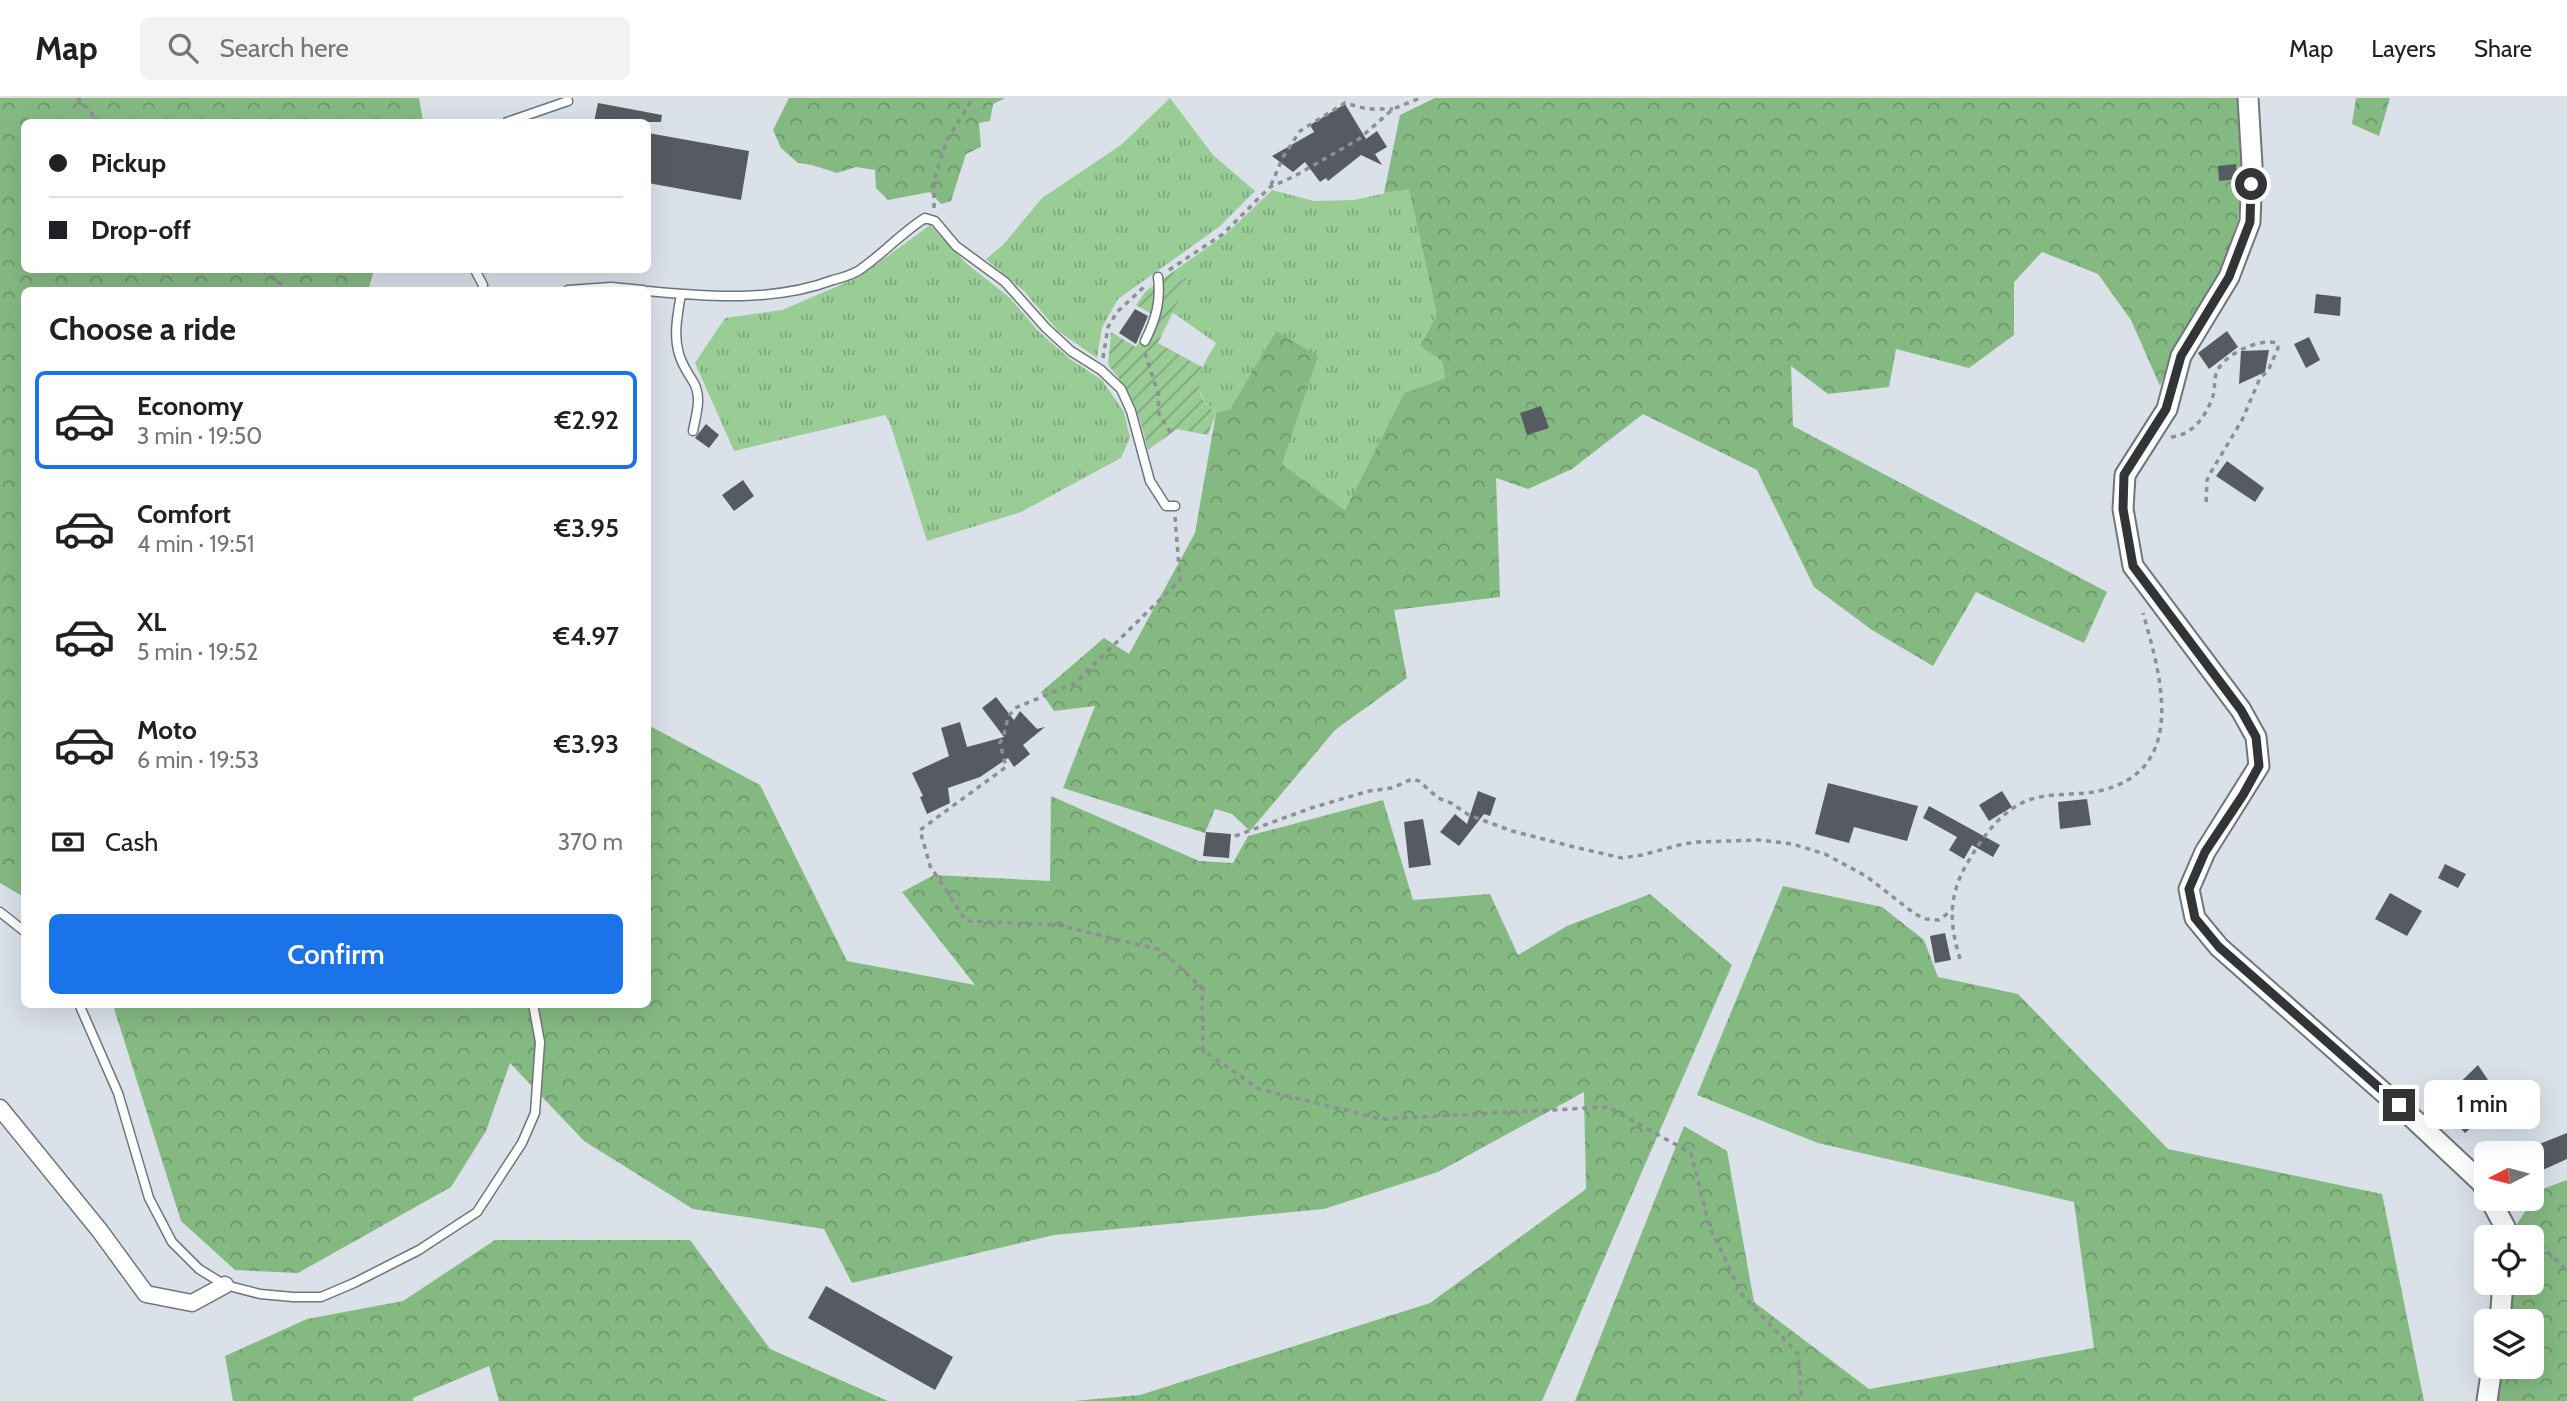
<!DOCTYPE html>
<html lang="en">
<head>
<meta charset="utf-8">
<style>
  :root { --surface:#fff; --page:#f2f2f2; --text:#202124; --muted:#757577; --line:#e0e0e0; --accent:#1a73e8 }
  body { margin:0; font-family:Cabin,sans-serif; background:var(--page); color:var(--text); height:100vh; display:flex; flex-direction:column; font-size:26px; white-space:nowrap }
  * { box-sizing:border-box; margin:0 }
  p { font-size:23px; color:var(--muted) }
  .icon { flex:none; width:38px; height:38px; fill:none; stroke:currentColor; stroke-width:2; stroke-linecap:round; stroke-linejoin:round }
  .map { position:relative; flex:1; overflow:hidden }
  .panel { position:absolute; left:21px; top:189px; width:630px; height:721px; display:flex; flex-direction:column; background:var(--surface); border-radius:10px; box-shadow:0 7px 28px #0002 }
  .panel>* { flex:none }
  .hud { position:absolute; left:21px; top:21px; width:630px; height:154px; border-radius:10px; box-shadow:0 7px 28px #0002; display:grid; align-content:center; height:154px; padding:0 28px; background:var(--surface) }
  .needle { width:46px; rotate:264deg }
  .controls { position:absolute; left:2474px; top:1043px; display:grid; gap:14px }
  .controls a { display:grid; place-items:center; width:70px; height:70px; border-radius:10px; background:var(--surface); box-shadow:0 7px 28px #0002; font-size:35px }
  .end { position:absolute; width:32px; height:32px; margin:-16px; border:9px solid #323437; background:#fff; box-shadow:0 0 0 4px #fff }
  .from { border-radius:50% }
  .bubble { position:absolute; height:49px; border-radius:10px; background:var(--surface); box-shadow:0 7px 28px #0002; font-size:23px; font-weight:600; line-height:49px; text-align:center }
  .hud b { display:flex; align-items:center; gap:24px; height:66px; font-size:26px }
  .hud b+b { border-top:2px solid var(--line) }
  .hud i { width:18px; height:18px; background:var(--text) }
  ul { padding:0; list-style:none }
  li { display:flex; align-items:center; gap:21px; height:98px; margin:0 14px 10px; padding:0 14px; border:4px solid transparent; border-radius:10px }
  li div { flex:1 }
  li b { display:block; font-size:26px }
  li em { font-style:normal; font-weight:600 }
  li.current { border-color:var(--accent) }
  li>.icon { width:63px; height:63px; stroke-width:1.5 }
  h2 { padding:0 28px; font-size:32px; line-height:84px }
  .pay { display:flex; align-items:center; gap:18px; height:77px; padding:0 28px; font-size:26px }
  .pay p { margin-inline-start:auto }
  .primary-button { display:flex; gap:14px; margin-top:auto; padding:14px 28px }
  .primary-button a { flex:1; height:80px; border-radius:10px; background:var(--accent); color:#fff; font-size:28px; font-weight:600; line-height:80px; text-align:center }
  header { display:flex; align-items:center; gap:42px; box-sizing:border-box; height:98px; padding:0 35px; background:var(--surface); border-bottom:2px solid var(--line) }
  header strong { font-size:33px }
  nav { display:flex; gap:38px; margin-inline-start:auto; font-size:24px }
  .search { width:490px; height:63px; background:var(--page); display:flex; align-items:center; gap:18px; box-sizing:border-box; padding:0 24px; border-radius:10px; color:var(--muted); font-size:26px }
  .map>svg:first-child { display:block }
  .grass { fill:url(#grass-tufts) }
  .forest { fill:url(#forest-crowns) }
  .garden { fill:url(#garden-furrows) }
  .building { fill:#565b62 }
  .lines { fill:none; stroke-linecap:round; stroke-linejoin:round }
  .service-casing { stroke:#6f757c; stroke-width:11 }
  .minor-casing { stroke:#6f757c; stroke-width:19 }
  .tertiary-casing { stroke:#6f757c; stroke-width:23 }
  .path { stroke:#8c9095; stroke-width:3.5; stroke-dasharray:5 5; stroke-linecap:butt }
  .service { stroke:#fff; stroke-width:8 }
  .minor { stroke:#fff; stroke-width:16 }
  .tertiary { stroke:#fff; stroke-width:19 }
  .route { stroke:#323437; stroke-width:9 }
</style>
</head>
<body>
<header>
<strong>Map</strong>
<div class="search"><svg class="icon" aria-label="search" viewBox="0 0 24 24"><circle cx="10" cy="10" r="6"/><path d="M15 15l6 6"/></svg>Search here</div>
<nav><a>Map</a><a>Layers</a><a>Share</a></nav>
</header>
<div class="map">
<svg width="2567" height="1303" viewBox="0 0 2567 1303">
  <defs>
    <pattern id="grass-tufts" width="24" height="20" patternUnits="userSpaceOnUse" patternTransform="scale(1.75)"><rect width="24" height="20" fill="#9acc96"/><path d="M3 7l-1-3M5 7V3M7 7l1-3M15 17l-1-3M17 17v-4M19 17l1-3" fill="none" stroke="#7ea67b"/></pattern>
    <pattern id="forest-crowns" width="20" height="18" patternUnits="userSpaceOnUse" patternTransform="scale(1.75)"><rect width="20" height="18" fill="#85b982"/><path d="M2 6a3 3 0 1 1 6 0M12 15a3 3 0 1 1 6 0" fill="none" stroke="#6d976b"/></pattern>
    <pattern id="garden-furrows" width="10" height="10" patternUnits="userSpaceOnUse" patternTransform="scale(1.75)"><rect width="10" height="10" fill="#9acc96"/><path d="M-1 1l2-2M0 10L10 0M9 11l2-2" fill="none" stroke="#7ea67b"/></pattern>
  </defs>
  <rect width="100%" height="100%" fill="#dbe1e9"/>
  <path class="grass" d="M1170,0l43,57 42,36 -36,36 -101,72 -16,29 -5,30 -39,-27 -34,-40 -38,-32 17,-14 39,-47 79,-53z
    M1409,90l28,127 -17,31 22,15 3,17 -41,15 -59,117 -63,-46 -6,-133 -46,78 -14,4c-29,-26 -17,-41 0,-70l-44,-31 15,-29 -13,-12 51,-36 47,-45 42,11 40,-1z
    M930,127l36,38 44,35 29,34 31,27 32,21 22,32 6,26 -9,20 -100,54 -94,29 -37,-118 -5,-8 -151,36 -39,-88 30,-45 57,-8 77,-33z"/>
  <path class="forest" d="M0,0h419l4,23 -399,1v148h350l-6,20h-344v607l-24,-14z
    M789,0h216l-12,6 -3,17 -11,2 2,24 -15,7 -15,47 -10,3 -11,-12 -42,8 -12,-12 -1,-18 -19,-3 -19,6 -25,-8 -14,-2 -17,-15 -8,-18z
    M1435,0h803l5,62 -5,60 -13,42 -50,87 -15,37 -29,-66 -33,-46 -56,-22 -28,30v53l-45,33 -73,-19 -7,38 -61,7 -37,-28 2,60 314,166 -23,51 -108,-51 -43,74 -61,-36 -58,-43 -57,-117 -114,-56 -71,55 -44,20 -32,-11 4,119 -106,13 13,68 -72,52 -85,101 -18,-17 -17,-5 -10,24 -142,-45 32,-82 -41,5 -13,-19 63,-54 25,16 66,-121 21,-120 14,-4 46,-78 42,25 -36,108 63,46 59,-117 41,-15 -3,-17 -22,-15 17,-31 -28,-126 -25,4 16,-78z
    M2356,0h34l-11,38 -27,-12z
    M648,627l112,60 87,176 128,24 -73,-93 32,-17 116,6 1,-85 148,65 34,2 15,-27 135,-36 30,100 77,-6 28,61 49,-29 83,-32 82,71 -190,436h-468l66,-6 290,-92 156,-114 -2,-97 -146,80 -114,37 -270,26 -202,48 -28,-54 -131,-20 -109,-68 -74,-78 -24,68 -35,56 -153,86 -63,-3 -54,-49 -68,-216 535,-1z
    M1783,788l99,21 42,33 14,37 80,17 150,155 214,45 42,207h-849l109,-275 43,25 27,151 115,87 225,-41 -20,-146 -256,-59 -121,-48z
    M2567,1082v221h-69l3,-34h31v-46h-25l4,-38h21v-46h-17l1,-12 24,-35z
    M495,1142h195l80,109 118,52h-389l-10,-35 -76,32v3h-180l-8,-45 82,-37 96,-18z"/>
  <path class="garden" d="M1174,173l13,12 -29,60 44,24c-5,25 -5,29 14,46l-8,22 -31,-6 -29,21c-10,-39 -13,-53 -40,-85l3,-33 25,15 19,-31 -19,-11 10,-14z"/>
  <path class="building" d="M598,5l64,12 -1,7h-67z
    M1345,6l21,35 11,-8 10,16 -12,7 7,11 -21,-10 -33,26 -2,-3 -6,4 -15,-20 -12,10 -21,-16 42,-24 -4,-7z
    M648,35l101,18 -8,49 -93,-17z
    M2236,66l1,15 -18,2 -1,-15z
    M2316,196l25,3 -1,19 -26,-3z
    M1135,211l13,7 -12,28 -17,-11z
    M2227,233l11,16 -29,22 -11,-16z
    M2309,239l11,23 -14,8 -12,-24z
    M2269,252l-4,22 -26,12 2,-33z
    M1541,308l8,22 -22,7 -7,-22z
    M706,326l13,11 -10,13 -14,-10z
    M2227,363l37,27 -9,14 -39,-26z
    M743,382l11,16 -20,15 -12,-16z
    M996,599l18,23 6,-9 17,18 8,-2 -22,18 7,9 -16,13 -6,-9 -28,19 -32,11 2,15 -23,11 -7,-17 3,-1 -11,-23 37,-17 -8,-28 19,-6 7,25 37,-10 -22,-29z
    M1828,685l90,23 -11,35 -53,-14 -5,16 -34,-9z
    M1478,693l18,7 -6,18 -6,-2 -25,32 -19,-14 15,-18 12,10z
    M2002,693l10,16 -23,14 -10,-16z
    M2087,701l4,26 -31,4 -2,-27z
    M1929,708l71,39 -7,12 -21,-12 -8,14 -15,-9 8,-13 -34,-19z
    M1423,721l8,46 -22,3 -5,-46z
    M1206,734l25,2 -2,24 -26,-2z
    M2445,766l21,10 -8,14 -20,-10z
    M2390,795l32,18 -15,25 -32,-17z
    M1945,835l6,27 -16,3 -5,-27z
    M2478,967l24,36 -37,32 -27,-29z
    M2567,1035v26l-35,16v-28z
    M826,1188l127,71 -18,33 -127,-72z"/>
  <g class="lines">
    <defs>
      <path id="service" d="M507,24l61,-21
        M475,172l8,15 -1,5
        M568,192l43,-3 32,3
        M648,193c60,6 127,11 185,-11 8,-2 18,-5 25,-9 24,-16 43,-38 67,-53l10,3 21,25 49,36 41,46 25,23 30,19 20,19 10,22 19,70 16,25h9
        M681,196c-3,19 -8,40 -2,60 3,11 9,19 15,29 8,15 2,32 -1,48
        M1145,243c11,-22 16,-40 13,-64
        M0,814l24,19
        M79,906l39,89 31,105 23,44 27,27 26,16 35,9 33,3h28l33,-14 65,-33 58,-38 45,-69 13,-30 5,-71 -7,-38"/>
      <path id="minor" d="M0,1010l100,123 46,63 46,9 33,-18"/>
      <path id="tertiary" d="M2248,0l4,67 -2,57 -21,55 -48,79 -14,53 -42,66 -2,34 10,57 108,144 15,27 3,29 -54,86 -16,37 6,29 24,29 198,175 65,61 5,10
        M2490,1101l15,28 -1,10
        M2500,1223l3,-38
        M2487,1303l5,-34"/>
    </defs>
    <use href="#service" class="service-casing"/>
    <use href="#minor" class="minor-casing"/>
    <use href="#tertiary" class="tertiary-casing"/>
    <path class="path" d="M77,0l11,10 9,14
      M1271,87l12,-28 17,-26 45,-28 22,6h26
      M934,110v-28l13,-40 26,-42
      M262,172l27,20
      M1169,172l54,-36 47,-47 25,-11 64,-37 34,-30 27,-11
      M1145,255l13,40 1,21 13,21
      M1103,260l5,-31 9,-15 28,-26
      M2171,339c22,-2 35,-21 42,-41 2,-7 1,-15 3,-22 6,-19 42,-36 61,-31l1,5 -10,23 -8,7 -18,42 -31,52 -4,8 -1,25
      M1175,419l5,63 -105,103 -60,25 -7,9 -4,18 -4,8 6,24 -86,63 10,36 36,55 92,4 103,25 41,38 1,62 56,39 122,30 227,-12 83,46 18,72 33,70 56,59 4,47
      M1235,738l76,-28 58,-17 23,-3 20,-9 7,2 19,17 13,5 18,12 43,16 62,16 48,11 20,-3 41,-11 16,-2 60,-2 34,4 32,10 41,22 49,38 11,5 13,1 13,-10
      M1960,861c-11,-36 -12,-64 8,-97 14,-24 31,-49 58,-61 23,-9 49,-5 73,-10 90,-20 62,-115 44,-178
      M2532,1141l7,4 28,28"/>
    <use href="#service" class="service"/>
    <use href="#minor" class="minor"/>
    <use href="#tertiary" class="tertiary"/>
  </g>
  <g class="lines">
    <path class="route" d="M2251,86l-1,38 -21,55 -48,79 -15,53 -42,66 -1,34 10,57 108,144 15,27 3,29 -16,29 -38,57 -16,37 6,29 24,29 180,158"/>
  </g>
</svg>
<div class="controls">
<a><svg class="needle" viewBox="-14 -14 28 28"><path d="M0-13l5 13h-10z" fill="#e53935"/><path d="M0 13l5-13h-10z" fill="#757577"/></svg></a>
<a><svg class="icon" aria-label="locate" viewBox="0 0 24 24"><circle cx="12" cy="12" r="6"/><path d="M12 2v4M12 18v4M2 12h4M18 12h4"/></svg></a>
<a><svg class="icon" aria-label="layers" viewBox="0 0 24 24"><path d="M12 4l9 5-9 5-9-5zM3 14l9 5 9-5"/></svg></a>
</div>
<i class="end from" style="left:2251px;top:86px"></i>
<i class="end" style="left:2399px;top:1007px"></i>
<div class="bubble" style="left:2424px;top:982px;width:116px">1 min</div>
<div class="hud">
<b><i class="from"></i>Pickup</b>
<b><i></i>Drop-off</b>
</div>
<section class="panel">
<h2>Choose a ride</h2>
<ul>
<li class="current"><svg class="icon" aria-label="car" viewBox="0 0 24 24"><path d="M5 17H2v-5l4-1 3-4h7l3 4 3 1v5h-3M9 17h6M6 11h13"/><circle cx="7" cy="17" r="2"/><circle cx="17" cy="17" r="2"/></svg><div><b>Economy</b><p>3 min · 19:50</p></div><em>€2.92</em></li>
<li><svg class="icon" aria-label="car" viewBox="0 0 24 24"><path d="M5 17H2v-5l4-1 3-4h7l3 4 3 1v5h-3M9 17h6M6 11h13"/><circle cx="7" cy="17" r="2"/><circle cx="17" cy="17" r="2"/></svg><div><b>Comfort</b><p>4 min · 19:51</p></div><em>€3.95</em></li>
<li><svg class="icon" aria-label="car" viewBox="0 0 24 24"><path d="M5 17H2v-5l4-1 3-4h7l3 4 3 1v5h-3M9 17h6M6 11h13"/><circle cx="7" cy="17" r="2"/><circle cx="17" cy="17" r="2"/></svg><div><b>XL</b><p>5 min · 19:52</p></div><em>€4.97</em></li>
<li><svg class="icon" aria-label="car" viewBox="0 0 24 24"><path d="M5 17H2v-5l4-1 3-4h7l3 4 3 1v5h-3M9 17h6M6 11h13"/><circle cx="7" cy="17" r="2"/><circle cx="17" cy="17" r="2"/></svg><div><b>Moto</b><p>6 min · 19:53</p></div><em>€3.93</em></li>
</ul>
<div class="pay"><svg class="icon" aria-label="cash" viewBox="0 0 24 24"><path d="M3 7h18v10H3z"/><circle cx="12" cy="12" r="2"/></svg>Cash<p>370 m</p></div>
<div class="primary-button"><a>Confirm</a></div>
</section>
</div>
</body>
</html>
